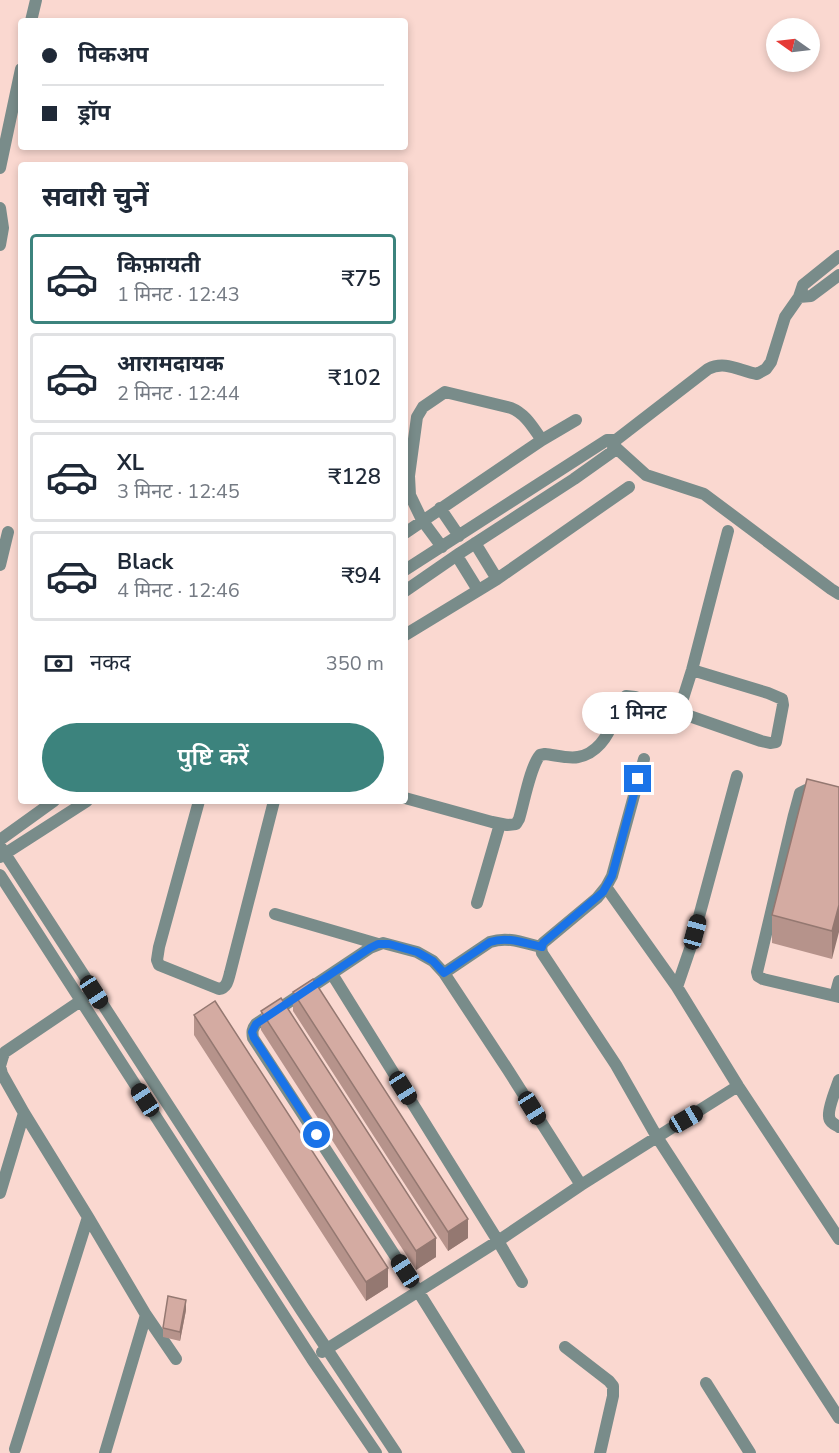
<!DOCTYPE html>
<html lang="hi">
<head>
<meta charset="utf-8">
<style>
  :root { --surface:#fff; --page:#f6f6f7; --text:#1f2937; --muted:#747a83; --line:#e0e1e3; --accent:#3c837d }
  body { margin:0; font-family:"Nunito Sans","Noto Sans Devanagari",sans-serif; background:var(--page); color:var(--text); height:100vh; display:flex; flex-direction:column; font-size:22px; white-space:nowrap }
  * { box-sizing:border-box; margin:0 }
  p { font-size:20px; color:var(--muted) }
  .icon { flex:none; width:33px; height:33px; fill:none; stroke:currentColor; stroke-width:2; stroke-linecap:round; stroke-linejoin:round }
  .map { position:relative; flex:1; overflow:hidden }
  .panel { position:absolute; left:18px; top:162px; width:390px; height:642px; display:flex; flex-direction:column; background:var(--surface); border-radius:6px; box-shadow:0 3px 9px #0003 }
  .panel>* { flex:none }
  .top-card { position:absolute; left:18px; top:18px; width:390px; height:132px; border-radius:6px; box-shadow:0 3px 9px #0003; display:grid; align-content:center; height:132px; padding:0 24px; background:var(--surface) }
  .needle { width:39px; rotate:284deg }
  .fabs { position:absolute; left:766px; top:18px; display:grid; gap:12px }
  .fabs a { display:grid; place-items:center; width:54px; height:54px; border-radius:50%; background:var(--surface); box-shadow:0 3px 9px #0003; font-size:30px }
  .end { position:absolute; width:27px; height:27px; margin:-14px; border:8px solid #1a73e8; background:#fff; box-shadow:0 0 0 3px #fff }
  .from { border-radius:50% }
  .bubble { position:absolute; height:42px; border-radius:21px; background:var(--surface); box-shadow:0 3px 9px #0003; font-size:20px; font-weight:600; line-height:42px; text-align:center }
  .car { position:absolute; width:18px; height:36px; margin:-18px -9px; border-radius:8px; box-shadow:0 0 4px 2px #0007; background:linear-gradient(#222 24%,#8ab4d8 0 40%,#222 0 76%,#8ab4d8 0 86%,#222 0) }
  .top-card b { display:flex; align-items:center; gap:21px; height:57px; font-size:22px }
  .top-card b+b { border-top:2px solid var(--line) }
  .top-card i { width:15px; height:15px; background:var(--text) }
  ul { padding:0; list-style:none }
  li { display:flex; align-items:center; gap:18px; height:90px; margin:0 12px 9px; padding:0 12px; border:3px solid var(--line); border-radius:6px }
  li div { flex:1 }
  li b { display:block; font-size:22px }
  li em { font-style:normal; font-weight:600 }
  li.active { border-color:var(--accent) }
  li>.icon { width:54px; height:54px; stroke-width:1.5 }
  h2 { padding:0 24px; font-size:27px; line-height:72px }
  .pay { display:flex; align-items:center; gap:15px; height:66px; padding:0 24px; font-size:22px }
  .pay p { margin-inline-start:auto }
  .cta { display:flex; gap:12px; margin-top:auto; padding:12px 24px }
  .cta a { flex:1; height:69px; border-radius:36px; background:var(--accent); color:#fff; font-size:24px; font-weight:600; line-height:69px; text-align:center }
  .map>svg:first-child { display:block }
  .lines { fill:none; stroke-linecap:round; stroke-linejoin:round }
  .street { stroke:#798c8a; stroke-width:12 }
  .wall { fill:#b6938b }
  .shaded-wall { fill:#947871 }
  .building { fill:#d4aba2; stroke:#947871; stroke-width:1.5 }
  .route { stroke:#1a73e8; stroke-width:8 }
</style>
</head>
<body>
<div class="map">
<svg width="839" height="1453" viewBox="0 0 839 1453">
  <rect width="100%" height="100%" fill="#fad8d0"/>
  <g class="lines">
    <path class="street" d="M31,21l5,-21
      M0,168l21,-99
      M0,208l3,20 -3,17
      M799,297l12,-1 28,-21
      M614,446l32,29 58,19 127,95 8,5
      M440,508l19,28
      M405,533l137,-93 34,-20
      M475,543l22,36
      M442,547l-20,-27 -12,-25 -1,-19 8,-59 6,-10 22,-15 66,16c15,6 22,20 31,32
      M457,556l21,34
      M0,565l8,-33
      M405,570l202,-130h9
      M405,591l55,-38 114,-74 38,-27 4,-12 92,-71c17,-9 32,2 49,5l9,-5 5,-7 14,-45 14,-20 4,-12 36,-29
      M405,635l92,-56 132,-92
      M679,711l13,-41 36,-139
      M644,759l-32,117 -6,11 -9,11 -54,45 -2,4 1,6 74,112 41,72 182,281
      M405,798l87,24 15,3 9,-1 3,-5c5,-16 11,-52 21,-64l5,-1c10,1 23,5 33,3 18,-3 30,-20 35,-36 3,-9 5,-19 13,-25l9,1 126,44 9,2 6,-1 7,-37 -1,-6 -14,-6 -76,-23
      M839,798l-33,-8 -6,3 -6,22 -37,157 1,4 5,3 76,18
      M199,801l-40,146 -2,13 2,5 60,24c8,-1 9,-9 11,-16l44,-172
      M0,840l54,-39
      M0,846l303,467 93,140
      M0,857l87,-56
      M0,875l312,484 64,94
      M606,887l71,100 61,99 101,153
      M477,903l23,-79
      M275,914l103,30
      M444,973l46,-31c18,-6 34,1 51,5
      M332,974l166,267 24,41
      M677,987l14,-41 46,-170
      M835,996l4,-15
      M85,998l-80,54 -2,4 -3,10 2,8 22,39 64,104 58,98 30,44
      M839,1080c-3,9 -11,27 -10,36 0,6 5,8 10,11
      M0,1193l24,-80
      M565,1347l44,34 4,5v10l-13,57
      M322,1352l176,-111 83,-56 157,-99
      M706,1383l44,70
      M15,1449l73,-232
      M105,1453l41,-138
      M519,1453l-101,-162 -165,-253c-1,-6 -1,-9 3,-14l114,-76 13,-5 34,9 16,9 11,12 64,97 73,115"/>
  </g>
  <path class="wall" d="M839,787l-7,172 -60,-16v-28z
    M293,992l175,246 -20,13 -155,-240z
    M261,1011l175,246 -20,13 -155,-240z
    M194,1015l194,272 -22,14 -172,-266z
    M186,1310l-6,31 -17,-4v-9z"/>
  <path class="shaded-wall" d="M839,905v27l-7,27v-28z
    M468,1219v19l-20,13v-19z
    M436,1238v19l-20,13v-19z
    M388,1268v19l-22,14v-19z
    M186,1300v10l-6,31v-9z"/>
  <path class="building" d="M807,779l32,8v118l-7,26 -60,-16z
    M313,979l155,240 -20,13 -155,-240z
    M281,998l155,240 -20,13 -155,-240z
    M215,1001l173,267 -22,14 -172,-267z
    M168,1296l18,4 -6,32 -17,-4z"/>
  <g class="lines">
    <path class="route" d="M317,1135l-63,-97 -2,-6 4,-8 114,-76 8,-4h11l28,8 16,9 11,12 46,-31c17,-6 34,1 52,5l1,-4 60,-51 9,-16 26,-97"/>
  </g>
</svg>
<div class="fabs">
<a><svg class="needle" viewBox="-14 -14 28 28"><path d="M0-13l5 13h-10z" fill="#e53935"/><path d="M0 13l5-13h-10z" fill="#747a83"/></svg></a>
</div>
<i class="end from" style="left:317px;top:1135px"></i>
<i class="end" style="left:638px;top:779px"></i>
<div class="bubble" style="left:582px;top:692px;width:111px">1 मिनट</div>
<i class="car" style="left:695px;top:932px;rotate:15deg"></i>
<i class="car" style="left:94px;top:992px;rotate:147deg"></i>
<i class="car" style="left:403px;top:1088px;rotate:148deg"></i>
<i class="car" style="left:145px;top:1100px;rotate:327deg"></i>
<i class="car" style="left:532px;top:1108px;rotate:148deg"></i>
<i class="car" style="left:686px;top:1119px;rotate:60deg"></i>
<i class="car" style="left:405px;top:1271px;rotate:327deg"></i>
<div class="top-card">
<b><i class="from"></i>पिकअप</b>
<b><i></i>ड्रॉप</b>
</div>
<section class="panel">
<h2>सवारी चुनें</h2>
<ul>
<li class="active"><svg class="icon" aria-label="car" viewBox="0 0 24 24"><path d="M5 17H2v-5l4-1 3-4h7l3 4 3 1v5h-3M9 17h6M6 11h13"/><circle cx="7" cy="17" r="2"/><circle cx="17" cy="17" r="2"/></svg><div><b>किफ़ायती</b><p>1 मिनट · 12:43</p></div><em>₹75</em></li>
<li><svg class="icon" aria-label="car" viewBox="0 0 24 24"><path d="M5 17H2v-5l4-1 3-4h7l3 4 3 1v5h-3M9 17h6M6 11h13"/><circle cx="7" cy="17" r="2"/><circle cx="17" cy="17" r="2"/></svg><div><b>आरामदायक</b><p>2 मिनट · 12:44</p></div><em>₹102</em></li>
<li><svg class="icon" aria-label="car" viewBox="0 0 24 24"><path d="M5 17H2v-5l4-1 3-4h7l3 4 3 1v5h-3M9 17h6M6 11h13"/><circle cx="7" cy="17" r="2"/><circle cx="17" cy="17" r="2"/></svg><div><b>XL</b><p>3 मिनट · 12:45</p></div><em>₹128</em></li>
<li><svg class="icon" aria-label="car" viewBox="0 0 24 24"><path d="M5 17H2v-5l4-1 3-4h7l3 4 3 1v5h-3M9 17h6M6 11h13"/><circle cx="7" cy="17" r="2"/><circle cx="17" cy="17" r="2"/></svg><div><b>Black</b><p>4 मिनट · 12:46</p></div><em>₹94</em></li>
</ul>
<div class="pay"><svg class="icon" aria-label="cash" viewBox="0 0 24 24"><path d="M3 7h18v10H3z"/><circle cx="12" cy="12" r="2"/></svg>नकद<p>350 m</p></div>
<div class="cta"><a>पुष्टि करें</a></div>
</section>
</div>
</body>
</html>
